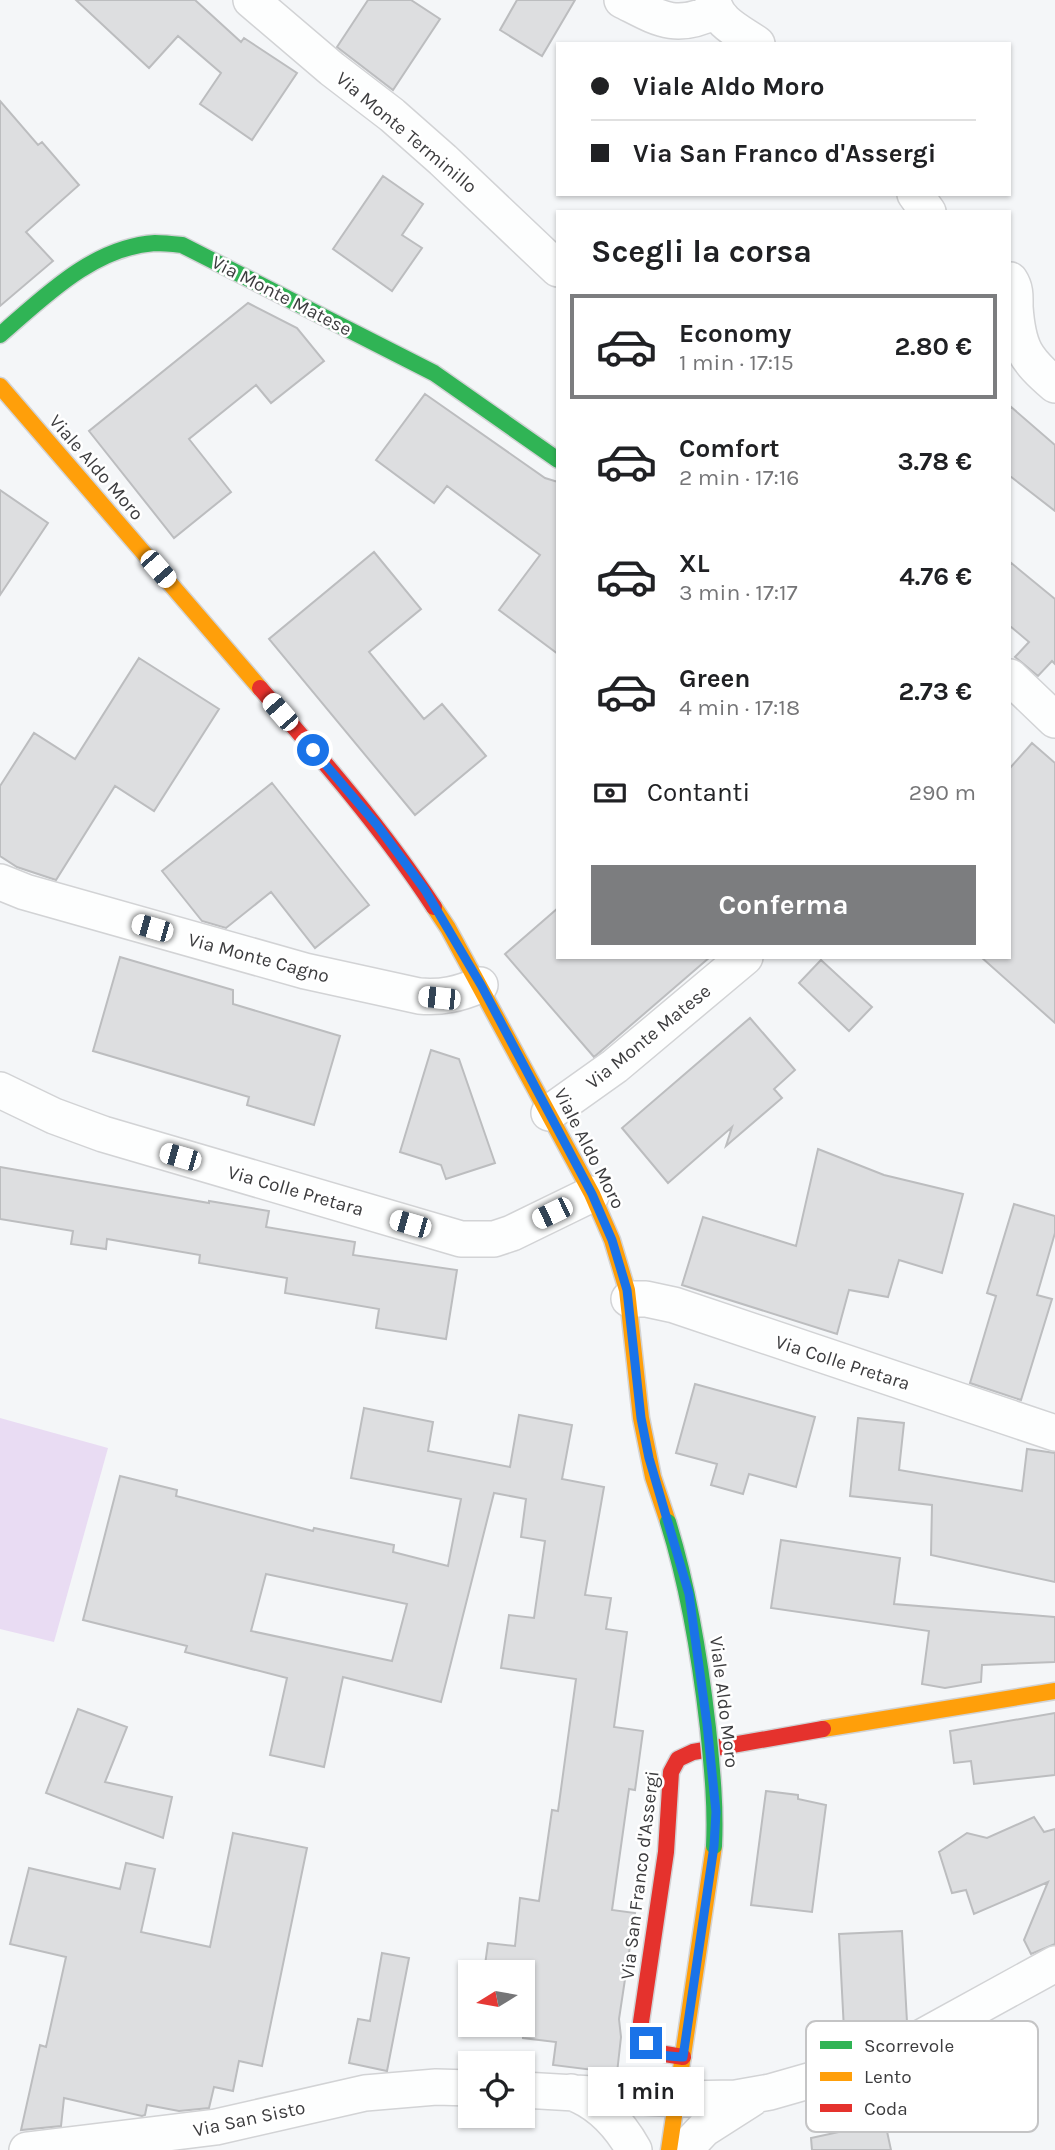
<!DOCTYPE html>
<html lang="it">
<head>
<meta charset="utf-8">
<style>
  :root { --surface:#fff; --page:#f6f6f6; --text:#202124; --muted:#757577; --line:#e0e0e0; --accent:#7c7d7f }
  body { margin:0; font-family:Karla,sans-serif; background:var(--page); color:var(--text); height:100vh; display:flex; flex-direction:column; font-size:26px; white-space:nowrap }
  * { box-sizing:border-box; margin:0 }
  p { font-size:23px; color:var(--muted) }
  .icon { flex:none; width:38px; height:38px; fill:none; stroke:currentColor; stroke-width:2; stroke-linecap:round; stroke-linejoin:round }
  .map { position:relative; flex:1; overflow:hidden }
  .side { position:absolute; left:556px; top:210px; width:455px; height:749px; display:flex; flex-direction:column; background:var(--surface); border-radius:0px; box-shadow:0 2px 5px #0004 }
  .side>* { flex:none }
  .guide { position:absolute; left:556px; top:42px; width:455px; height:154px; border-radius:0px; box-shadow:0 2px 5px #0004; display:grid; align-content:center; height:154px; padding:0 35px; background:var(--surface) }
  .needle { width:46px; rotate:259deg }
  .controls { position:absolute; left:458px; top:1960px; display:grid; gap:14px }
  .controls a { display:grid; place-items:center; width:77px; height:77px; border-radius:0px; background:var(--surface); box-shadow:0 2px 5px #0004; font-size:35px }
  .end { position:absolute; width:32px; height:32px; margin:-16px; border:9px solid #1a73e8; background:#fff; box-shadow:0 0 0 4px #fff }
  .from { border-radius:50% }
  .bubble { position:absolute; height:49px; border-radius:0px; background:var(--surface); box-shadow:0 2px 5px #0004; font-size:23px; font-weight:700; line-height:49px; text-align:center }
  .car { position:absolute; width:21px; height:42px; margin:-21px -10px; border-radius:9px; box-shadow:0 0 5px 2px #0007; background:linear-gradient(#fff 24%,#345 0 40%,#fff 0 76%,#345 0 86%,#fff 0) }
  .guide b { display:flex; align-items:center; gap:24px; height:66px; font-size:26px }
  .guide b+b { border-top:2px solid var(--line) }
  .guide i { width:18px; height:18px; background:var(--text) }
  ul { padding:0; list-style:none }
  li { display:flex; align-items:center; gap:21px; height:105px; margin:0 14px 10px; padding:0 21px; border:4px solid transparent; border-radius:0px }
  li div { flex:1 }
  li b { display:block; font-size:26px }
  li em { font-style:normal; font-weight:700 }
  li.selected { border-color:var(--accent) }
  li>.icon { width:63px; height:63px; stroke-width:1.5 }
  h2 { padding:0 35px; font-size:32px; line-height:84px }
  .pay { display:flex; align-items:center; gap:18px; height:77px; padding:0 35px; font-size:26px }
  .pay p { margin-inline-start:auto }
  .primary-button { display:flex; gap:14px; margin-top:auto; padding:14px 35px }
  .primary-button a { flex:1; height:80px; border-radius:0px; background:var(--accent); color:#fff; font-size:28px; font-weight:700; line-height:80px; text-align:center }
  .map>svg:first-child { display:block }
  .green { fill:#e9dcf3 }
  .building { fill:#dddee0; stroke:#bcbdbf; stroke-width:2; fill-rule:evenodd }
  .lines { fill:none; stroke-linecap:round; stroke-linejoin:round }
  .street-casing { stroke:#d2d3d5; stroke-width:38 }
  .fast-casing { stroke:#d2d3d5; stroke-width:19 }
  .slow-casing { stroke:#d2d3d5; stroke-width:19 }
  .jam-casing { stroke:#d2d3d5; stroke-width:19 }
  .street { stroke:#fdfefe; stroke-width:35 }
  .fast { stroke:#30b455; stroke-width:16 }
  .slow { stroke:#ff9f0a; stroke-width:16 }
  .jam { stroke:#e5322d; stroke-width:16 }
  .fast-bridge-casing { stroke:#d2d3d5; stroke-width:19; stroke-linecap:butt }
  .fast-bridge { stroke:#30b455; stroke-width:16 }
  .route { stroke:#1a73e8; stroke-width:9 }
  .labels { text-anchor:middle; stroke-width:5; stroke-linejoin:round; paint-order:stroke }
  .street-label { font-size:19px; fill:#3c3c3e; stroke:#fff }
  .key { fill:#fff; stroke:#c4c4c5; stroke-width:2 }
  .key-label { font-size:19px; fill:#3c3c3e }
</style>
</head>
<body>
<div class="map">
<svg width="1055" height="2150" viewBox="0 0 1055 2150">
  <rect width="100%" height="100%" fill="#f4f6f8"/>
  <path class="green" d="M0,1418l108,30 -54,194 -54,-13z"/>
  <path class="building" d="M76,0h119l46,42 3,-4 53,35 -45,67 -52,-36 21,-31 -43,-37 -29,32z
    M368,0h43l29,19 -47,71 -56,-43z
    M517,0h58l-33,56 -42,-26z
    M0,101l38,44 4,-3 37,43 -53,47 27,29 -53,45z
    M383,176l40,28 -21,31 20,13 -30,43 -59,-42z
    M248,303l49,25 27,33 -53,42 -15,-18 -67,54 42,53 -57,46 -85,-107z
    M425,394l120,84 13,4v172l-59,-44 41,-55 -93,-69 -13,17 -58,-43z
    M1010,406l45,39v66l-45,-35z
    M0,490l48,33 -48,72z
    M374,552l47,57 -52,43 55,67 18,-15 44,52 -71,59 -146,-176z
    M1010,562l45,37v65l-3,-3 -14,15 -23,-19 14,-15 -19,-16z
    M139,658l80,51 -65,102 -39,-25 -59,94 -39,-13 -17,-11v-70l34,-53 41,26z
    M1032,743l23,20v260l-74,-66h29v-189z
    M272,783l97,122 -54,43 -44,-56 -45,36 -24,-7 -40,-50z
    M558,908v49h152l-116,100 -89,-103z
    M120,957l113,33v14l107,32 -26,89 -67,-20 2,-8 -156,-46z
    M821,960l51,47 -23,24 -50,-48z
    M750,1018l45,52 -21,19 8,9 -56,48 6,-19 -64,56 -46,-55z
    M431,1050l28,9 36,104 -49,16 -5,-14 -41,-13z
    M818,1149l66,26 79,19 -21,79 -43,-13 -11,37 -39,-7 -12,44 -155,-49 21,-68 93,29z
    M0,1167l209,36v-2l60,10 -3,16 89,15 -2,13 104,15 -11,69 -70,-11 3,-19 -94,-16 2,-15 -88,-15 1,-8 -93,-16 -1,10 -35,-5 2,-13 -73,-12z
    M1014,1204l41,12v17l-18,62 15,4 -31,101 -51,-17 26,-87 -9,-3z
    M695,1384l120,33 -19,70 -47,-13 -6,20 -32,-9 6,-21 -41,-11z
    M364,1408l69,14 -5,29 82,16 9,-52 53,10 -10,54 42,8 -19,108 26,3 -5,31 21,3 -13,95 29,4 -8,59 -6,-1 -17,121 23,3 -16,106 2,18 -4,36 -64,-8 3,-23 -33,-4v-66h-39l4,-29 27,3 5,-48 19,3 13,-91 6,1 18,-132 -75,-11 8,-53 25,3 11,-77 -24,-4 5,-38 -32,-6 -53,209 -98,-25 -19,90 -54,-12 17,-77 -102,-26 2,-6 -104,-26 37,-144 57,14 -1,6 137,35 1,-3 80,17 -1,7 55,14 13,-67 -110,-21zM266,1574l141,30 -15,57 -141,-30z
    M858,1418l46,5 -5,47 123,21 5,-42 28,4v129l-124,-27 1,-50 -82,-9z
    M781,1540l119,18 -6,46 161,13v45l-73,3 -1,17 -36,6 -23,-4 7,-53 -158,-23z
    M78,1709l49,18 -22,55 67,15 -9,41 -117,-45z
    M1055,1713v62l-81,9 -3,-23 -17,2 -4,-32z
    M766,1791l32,4v4l28,6 -14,107 -61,-7z
    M1034,1817l10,15 11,-3v115l-24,10 -7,-14 24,-58 -74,32 -8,-24 -14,3 -13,-41 28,-19 20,5z
    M233,1833l74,15 -45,218 -23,-5 -6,30 -19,-4 -5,21 -30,3 -32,-6 -2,10 -3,1 -78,-18 -3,28 -40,4 19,-85 6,2 20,-90 -56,-13 19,-76 91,21 6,-26 29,6 -14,63 69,15z
    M902,1931l5,91 -7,4 -56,4 -5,-96z
    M382,1953l27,5 -22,113 -38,-8 9,-44 12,2z
    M885,2122l6,28h-79l-1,-12z"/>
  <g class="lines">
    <defs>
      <path id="street" d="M251,0l81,69 60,46 51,45 115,109
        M622,0c36,18 53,31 93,11
        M713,0c3,22 27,32 44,44
        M915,194l13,18
        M1010,280c6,9 5,17 5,27 3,41 10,52 40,78
        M1010,677l45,43
        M0,882l25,10 280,79 114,25c23,2 40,-2 61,-11
        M0,1090l54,26 49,18 358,105h33l18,-6 80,-39
        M549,1113l66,-47 130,-109
        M629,1299h17l28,6 381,128
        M523,2090l156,9 57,-1 34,-6 70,-20 64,-25 151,-83
        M571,2092c28,10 49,33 63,58
        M27,2150l189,-23 149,-34 71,-6 35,1
        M684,2150l20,-21 47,-30"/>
      <path id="fast" d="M0,335c44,-38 93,-88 155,-92 9,0 18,1 27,2l252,128 124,87"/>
      <path id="slow" d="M0,386l260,302
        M434,907l14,21 144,266 20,46 15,50 14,128 12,59 15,45
        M823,1729l232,-38
        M669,2150l45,-304"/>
      <path id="jam" d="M260,688c62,71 123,141 174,219
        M683,2057l-30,-5 -10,-15 -2,-15 25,-170 5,-80 7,-13 15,-7 130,-23"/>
    </defs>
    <use href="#street" class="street-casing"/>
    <use href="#fast" class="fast-casing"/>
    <use href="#slow" class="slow-casing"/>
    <use href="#jam" class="jam-casing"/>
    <use href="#street" class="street"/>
    <use href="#fast" class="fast"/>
    <use href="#slow" class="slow"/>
    <use href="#jam" class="jam"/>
    <defs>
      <path id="fast-bridge" d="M668,1522c21,67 32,136 40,206 4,40 8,78 6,118"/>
    </defs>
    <use href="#fast-bridge" class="fast-bridge-casing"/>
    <use href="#fast-bridge" class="fast-bridge"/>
  </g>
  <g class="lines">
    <path class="route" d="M313,750l64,75 48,65 56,95 111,209 20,46 15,50 14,128 8,40 40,136 18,130 9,88 -2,34 -31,211c-15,-1 -29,0 -37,-14"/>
  </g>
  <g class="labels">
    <g class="street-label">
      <text transform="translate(407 132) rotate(40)" y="7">Via Monte Terminillo</text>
      <text transform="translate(282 295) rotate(27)" y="7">Via Monte Matese</text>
      <text transform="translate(97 467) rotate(49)" y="7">Viale Aldo Moro</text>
      <text transform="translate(259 957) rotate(15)" y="7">Via Monte Cagno</text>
      <text transform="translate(648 1036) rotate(-39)" y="7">Via Monte Matese</text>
      <text transform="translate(590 1148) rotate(63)" y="7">Viale Aldo Moro</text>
      <text transform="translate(296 1190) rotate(16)" y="7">Via Colle Pretara</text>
      <text transform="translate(843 1362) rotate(18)" y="7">Via Colle Pretara</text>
      <text transform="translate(725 1702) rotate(83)" y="7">Viale Aldo Moro</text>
      <text transform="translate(639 1875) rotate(-83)" y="7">Via San Franco d'Assergi</text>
      <text transform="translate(249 2118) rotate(-12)" y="7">Via San Sisto</text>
    </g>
  </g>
  <rect x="806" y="2021" width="232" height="111" rx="10" class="key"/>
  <rect x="820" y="2041" width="32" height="8" fill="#30b455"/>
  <rect x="820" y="2072" width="32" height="9" fill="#ff9f0a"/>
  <rect x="820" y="2104" width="32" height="8" fill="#e5322d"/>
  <g class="key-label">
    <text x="864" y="2052">Scorrevole</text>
    <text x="864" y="2083">Lento</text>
    <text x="864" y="2115">Coda</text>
  </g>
</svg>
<div class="controls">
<a><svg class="needle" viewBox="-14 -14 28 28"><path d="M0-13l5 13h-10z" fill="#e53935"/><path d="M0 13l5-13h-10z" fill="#757577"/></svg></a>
<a><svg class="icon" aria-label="locate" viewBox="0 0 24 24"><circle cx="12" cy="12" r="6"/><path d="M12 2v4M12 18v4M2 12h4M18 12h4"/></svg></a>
</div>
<i class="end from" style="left:313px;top:750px"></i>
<i class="end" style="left:646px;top:2043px"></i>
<div class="bubble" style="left:588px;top:2067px;width:116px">1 min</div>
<i class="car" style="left:158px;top:569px;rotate:139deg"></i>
<i class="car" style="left:280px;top:712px;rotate:319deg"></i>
<i class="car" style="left:152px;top:928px;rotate:286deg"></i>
<i class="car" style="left:439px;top:998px;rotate:276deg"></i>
<i class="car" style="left:180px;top:1157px;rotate:286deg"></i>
<i class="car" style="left:552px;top:1213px;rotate:244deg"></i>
<i class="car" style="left:410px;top:1224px;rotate:286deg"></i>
<div class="guide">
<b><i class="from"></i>Viale Aldo Moro</b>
<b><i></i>Via San Franco d'Assergi</b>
</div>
<section class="side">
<h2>Scegli la corsa</h2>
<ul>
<li class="selected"><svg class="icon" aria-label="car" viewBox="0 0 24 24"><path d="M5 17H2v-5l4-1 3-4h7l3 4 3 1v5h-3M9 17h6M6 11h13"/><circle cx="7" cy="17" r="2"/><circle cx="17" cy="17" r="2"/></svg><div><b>Economy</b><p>1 min · 17:15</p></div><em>2.80 €</em></li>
<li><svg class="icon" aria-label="car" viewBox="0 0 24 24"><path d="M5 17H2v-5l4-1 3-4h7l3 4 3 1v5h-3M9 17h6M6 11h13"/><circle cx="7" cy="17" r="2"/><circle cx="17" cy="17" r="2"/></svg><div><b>Comfort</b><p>2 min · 17:16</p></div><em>3.78 €</em></li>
<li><svg class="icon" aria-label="car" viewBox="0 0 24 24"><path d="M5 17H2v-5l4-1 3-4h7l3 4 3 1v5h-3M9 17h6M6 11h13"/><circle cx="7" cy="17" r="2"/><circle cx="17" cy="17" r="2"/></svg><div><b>XL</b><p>3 min · 17:17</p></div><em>4.76 €</em></li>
<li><svg class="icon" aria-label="car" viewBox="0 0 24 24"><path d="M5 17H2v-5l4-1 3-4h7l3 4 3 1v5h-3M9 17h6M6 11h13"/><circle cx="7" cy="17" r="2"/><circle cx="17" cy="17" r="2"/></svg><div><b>Green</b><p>4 min · 17:18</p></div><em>2.73 €</em></li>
</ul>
<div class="pay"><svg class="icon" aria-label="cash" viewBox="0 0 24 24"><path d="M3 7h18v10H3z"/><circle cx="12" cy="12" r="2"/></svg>Contanti<p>290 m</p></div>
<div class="primary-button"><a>Conferma</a></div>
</section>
</div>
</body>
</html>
